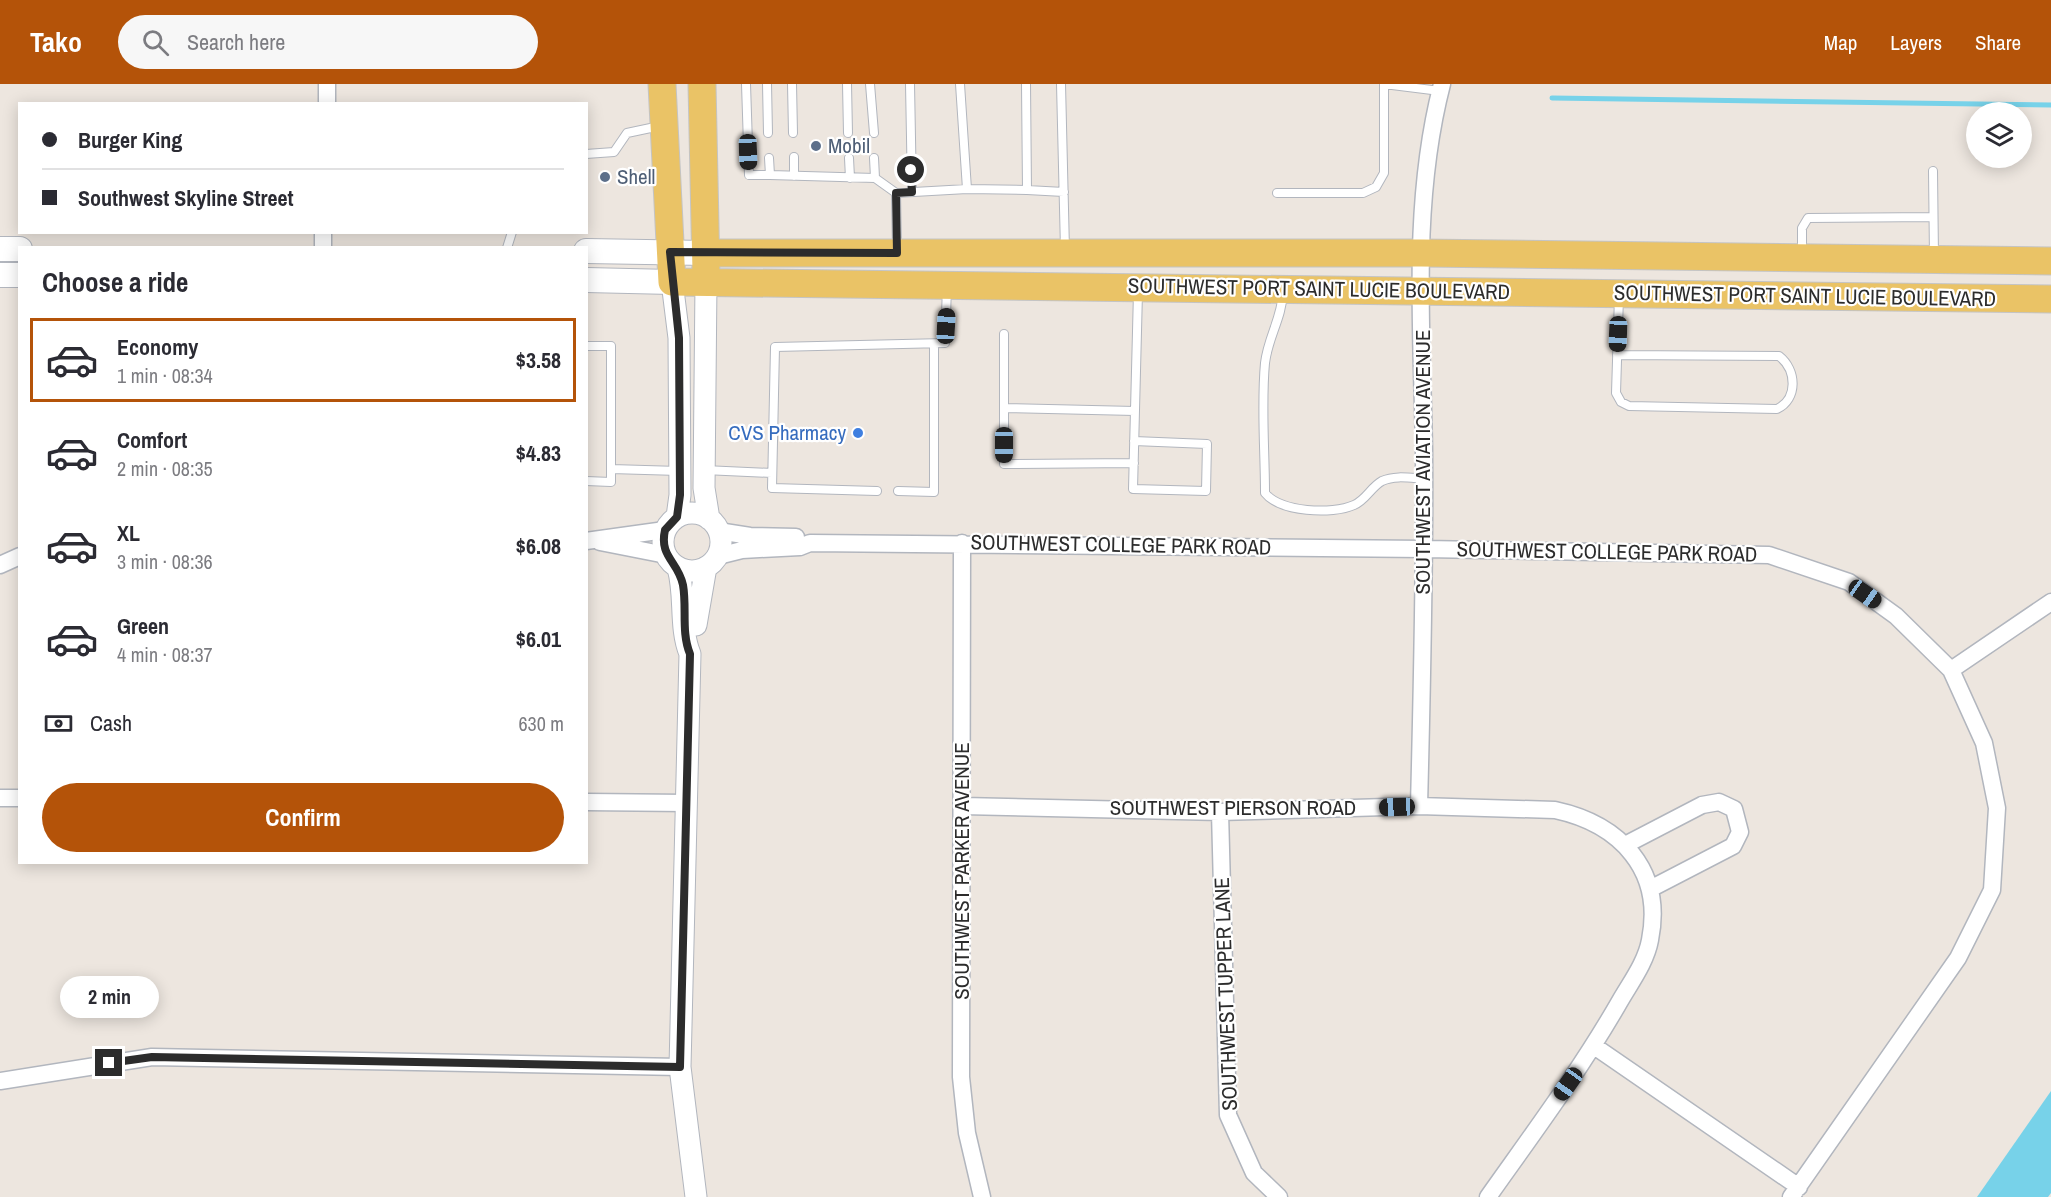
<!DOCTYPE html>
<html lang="en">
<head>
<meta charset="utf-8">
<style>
  :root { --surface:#fff; --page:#f7f7f7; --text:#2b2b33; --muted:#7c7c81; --line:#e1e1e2; --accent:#b45309 }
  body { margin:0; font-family:"Archivo Narrow",sans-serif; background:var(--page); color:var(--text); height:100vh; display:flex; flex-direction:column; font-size:22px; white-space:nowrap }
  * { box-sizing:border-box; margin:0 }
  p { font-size:20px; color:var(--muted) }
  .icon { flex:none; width:33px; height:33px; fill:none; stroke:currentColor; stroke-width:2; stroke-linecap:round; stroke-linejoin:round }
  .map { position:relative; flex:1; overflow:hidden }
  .sheet { position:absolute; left:18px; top:162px; width:570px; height:618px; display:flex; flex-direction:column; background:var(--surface); border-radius:0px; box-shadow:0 3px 15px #0003 }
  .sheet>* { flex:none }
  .banner { position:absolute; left:18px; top:18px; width:570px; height:132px; border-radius:0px; box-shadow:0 3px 15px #0003; display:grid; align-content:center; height:132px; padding:0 24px; background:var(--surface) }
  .buttons { position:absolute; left:1966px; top:18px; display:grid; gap:12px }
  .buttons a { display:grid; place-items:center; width:66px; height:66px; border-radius:50%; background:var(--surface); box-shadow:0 3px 15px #0003; font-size:30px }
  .end { position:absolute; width:27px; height:27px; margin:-14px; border:8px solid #2c2c2c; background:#fff; box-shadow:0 0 0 3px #fff }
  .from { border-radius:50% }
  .bubble { position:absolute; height:42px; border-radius:21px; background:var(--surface); box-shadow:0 3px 15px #0003; font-size:20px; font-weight:700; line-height:42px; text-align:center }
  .car { position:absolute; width:18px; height:36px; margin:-18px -9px; border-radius:8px; box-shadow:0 0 4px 2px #0007; background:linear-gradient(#222 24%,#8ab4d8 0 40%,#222 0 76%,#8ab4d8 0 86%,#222 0) }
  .banner b { display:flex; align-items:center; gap:21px; height:57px; font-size:22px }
  .banner b+b { border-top:2px solid var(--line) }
  .banner i { width:15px; height:15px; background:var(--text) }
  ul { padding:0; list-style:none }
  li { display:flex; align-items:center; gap:18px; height:84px; margin:0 12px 9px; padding:0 12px; border:3px solid transparent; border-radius:0px }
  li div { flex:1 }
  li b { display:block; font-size:22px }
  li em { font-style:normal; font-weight:700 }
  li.selected { border-color:var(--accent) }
  li>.icon { width:54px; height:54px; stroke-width:1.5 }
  h2 { padding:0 24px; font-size:27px; line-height:72px }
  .pay { display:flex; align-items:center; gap:15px; height:66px; padding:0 24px; font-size:22px }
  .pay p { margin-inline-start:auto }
  .action { display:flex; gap:12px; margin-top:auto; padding:12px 24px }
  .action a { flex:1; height:69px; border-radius:36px; background:var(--accent); color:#fff; font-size:24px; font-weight:700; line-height:69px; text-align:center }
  header { display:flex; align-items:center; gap:36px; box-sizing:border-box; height:84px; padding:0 30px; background:var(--accent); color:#fff }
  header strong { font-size:28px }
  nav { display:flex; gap:33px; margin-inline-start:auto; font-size:21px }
  .search { width:420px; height:54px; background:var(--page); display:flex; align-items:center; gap:15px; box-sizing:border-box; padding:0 21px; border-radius:33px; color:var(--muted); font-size:22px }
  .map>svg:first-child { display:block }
  .water { fill:#77d2e9 }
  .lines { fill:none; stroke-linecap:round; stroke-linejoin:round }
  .stream { stroke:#77d2e9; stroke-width:5 }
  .service-casing { stroke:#b2b6be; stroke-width:10 }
  .minor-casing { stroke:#b2b6be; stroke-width:19 }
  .tertiary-casing { stroke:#b2b6be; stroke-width:23 }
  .secondary-casing { stroke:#b2b6be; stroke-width:26 }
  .primary-casing { stroke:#c4c4c4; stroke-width:29 }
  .service { stroke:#fff; stroke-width:8 }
  .minor { stroke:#fff; stroke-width:16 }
  .tertiary { stroke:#fff; stroke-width:21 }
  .secondary { stroke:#fff; stroke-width:24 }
  .primary { stroke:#eac366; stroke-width:27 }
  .route { stroke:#2c2c2c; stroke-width:8 }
  .service-dot { fill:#5c6f8a; stroke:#fff; stroke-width:2 }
  .shop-dot { fill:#3f7fe0; stroke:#fff; stroke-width:2 }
  .labels { text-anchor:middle; stroke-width:4.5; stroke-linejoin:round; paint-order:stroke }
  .service-label { font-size:21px; fill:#4e5e75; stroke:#fff; text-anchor:start }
  .street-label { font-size:21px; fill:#2c2c2c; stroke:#fff }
  .shop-label { font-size:21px; fill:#366cbe; stroke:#fff; text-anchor:end }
</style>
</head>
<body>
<header>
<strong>Tako</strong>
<div class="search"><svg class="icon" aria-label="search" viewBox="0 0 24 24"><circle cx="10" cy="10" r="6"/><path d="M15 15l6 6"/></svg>Search here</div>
<nav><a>Map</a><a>Layers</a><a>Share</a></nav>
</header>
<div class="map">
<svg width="2051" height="1113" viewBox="0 0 2051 1113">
  <rect width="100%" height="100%" fill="#ede6df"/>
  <path class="water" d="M2051,1007v102l-3,4h-71z"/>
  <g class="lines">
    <path class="stream" d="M1552,14l499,7"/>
    <defs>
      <path id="service" d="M746,0l3,91h21
        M767,0l1,49
        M792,0l1,49
        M847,0l1,49
        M870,0l4,49
        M910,0l2,108
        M1061,0l4,166
        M1384,0l56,7
        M586,70l28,-2 13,-19 33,-7
        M794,73v19
        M769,74l1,17 105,3
        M849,74l1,20
        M874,74l1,20 21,15 1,57
        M1933,87l1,86
        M967,105l60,1 -1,-106
        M1027,106l37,2
        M896,109l71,-4 -7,-105
        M1277,109h86l13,-6 8,-14v-89
        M507,164l5,-16
        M1802,172v-28l6,-10 125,-1
        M1283,208c-1,26 -15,45 -18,71 -4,43 0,87 0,130 15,19 67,22 89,12 12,-5 17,-18 28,-24 13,-6 28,-3 42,-2
        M586,262h25v136l-25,-1
        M1617,271l162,1c18,14 19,43 -2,53l-148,-3 -8,-4 -5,-9 3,-97
        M1004,324v-74
        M1134,357l73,3 -1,47 -73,-2 5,-197
        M1134,379l-130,1v-56l131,3
        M611,385l68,2
        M704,386l68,3
        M877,407l-105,-3 3,-141 170,-4 2,-56
        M898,407l36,1v-148"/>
      <path id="minor" d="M327,20v-20
        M323,164v-16
        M718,447l32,5 46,1
        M586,457l79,-11
        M600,458l66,13
        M962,459l-1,534 6,56 15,64
        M718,472l24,-6 58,-3 10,-4 615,6 344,6 80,27 47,34 55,54 33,73 13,65 -5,82 -34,68 -167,239
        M0,481l20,-9
        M1951,586l100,-68
        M0,714h20
        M586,718l101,1
        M963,722l257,6 199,-6 136,4c65,14 109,60 95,130 -4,22 -19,42 -30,61 -39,68 -86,131 -132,196
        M1419,722c3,-118 6,-236 5,-355 -2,-122 -13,-248 18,-367
        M1220,728l8,303 26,58 25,24
        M1625,761l77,-40 17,-3 15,7 6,23 -7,14 -83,43
        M1594,962l205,141
        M0,997l152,-24 528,10"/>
      <path id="tertiary" d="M672,198l7,56 1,157 -3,22
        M706,198l-2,206 5,31
        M663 458a29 29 0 1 1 58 0a29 29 0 1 1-58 0Z
        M678,484c8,28 1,59 12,86l-10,413 16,130
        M696,541l10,-58"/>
      <path id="secondary" d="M0,165h20
        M586,167l120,2
        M0,191h20
        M586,196l86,2"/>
      <path id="primary" d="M662,0l10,198 1379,17
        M702,0l4,188
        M706,169h715l630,8"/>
    </defs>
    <use href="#service" class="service-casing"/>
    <use href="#minor" class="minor-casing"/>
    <use href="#tertiary" class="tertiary-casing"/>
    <use href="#secondary" class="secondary-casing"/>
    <use href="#primary" class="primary-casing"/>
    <use href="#service" class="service"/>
    <use href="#minor" class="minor"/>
    <use href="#tertiary" class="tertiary"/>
    <use href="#secondary" class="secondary"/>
    <use href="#primary" class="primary"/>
  </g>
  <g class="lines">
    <path class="route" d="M109,979l43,-6 528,10 10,-413c-9,-22 -3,-46 -7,-69 -5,-24 -24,-28 -18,-55l12,-13 3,-22 -1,-157 -9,-86 227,1 -1,-60 16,-1 -1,-22"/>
  </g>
  <g class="service-dot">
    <circle cx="816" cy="62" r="6"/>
    <circle cx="605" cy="93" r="6"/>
  </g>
  <circle class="shop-dot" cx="858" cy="349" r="6"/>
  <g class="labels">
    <g class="service-label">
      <text x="828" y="69">Mobil</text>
      <text x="617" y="100">Shell</text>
    </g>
    <g class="street-label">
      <text transform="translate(1319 205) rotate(1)" y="7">SOUTHWEST PORT SAINT LUCIE BOULEVARD</text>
      <text transform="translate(1805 212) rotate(1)" y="7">SOUTHWEST PORT SAINT LUCIE BOULEVARD</text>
      <text transform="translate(1423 378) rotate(-90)" y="7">SOUTHWEST AVIATION AVENUE</text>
      <text transform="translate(1121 461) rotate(1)" y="7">SOUTHWEST COLLEGE PARK ROAD</text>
      <text transform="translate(1607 468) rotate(1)" y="7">SOUTHWEST COLLEGE PARK ROAD</text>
      <text x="1233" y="731">SOUTHWEST PIERSON ROAD</text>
      <text transform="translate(962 787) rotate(-90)" y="7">SOUTHWEST PARKER AVENUE</text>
      <text transform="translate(1226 910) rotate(-92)" y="7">SOUTHWEST TUPPER LANE</text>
    </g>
    <g class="shop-label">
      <text x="846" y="356">CVS Pharmacy</text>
    </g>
  </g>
</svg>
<div class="buttons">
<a><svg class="icon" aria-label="layers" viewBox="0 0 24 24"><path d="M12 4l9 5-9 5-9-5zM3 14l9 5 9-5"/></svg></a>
</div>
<i class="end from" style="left:911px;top:86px"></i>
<i class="end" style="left:109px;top:979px"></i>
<div class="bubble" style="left:60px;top:892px;width:99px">2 min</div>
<i class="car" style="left:748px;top:68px;rotate:178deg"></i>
<i class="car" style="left:946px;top:242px;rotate:3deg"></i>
<i class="car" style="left:1618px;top:250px;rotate:182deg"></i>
<i class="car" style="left:1004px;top:361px;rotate:180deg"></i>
<i class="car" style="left:1865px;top:510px;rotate:125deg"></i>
<i class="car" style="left:1397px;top:723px;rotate:268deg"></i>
<i class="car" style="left:1568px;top:1000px;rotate:215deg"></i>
<div class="banner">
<b><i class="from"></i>Burger King</b>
<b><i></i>Southwest Skyline Street</b>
</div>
<section class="sheet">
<h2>Choose a ride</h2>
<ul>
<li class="selected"><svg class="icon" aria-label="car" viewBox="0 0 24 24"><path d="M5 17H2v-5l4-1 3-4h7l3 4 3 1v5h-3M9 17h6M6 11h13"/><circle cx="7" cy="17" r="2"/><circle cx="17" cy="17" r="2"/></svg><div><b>Economy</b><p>1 min · 08:34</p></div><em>$3.58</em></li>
<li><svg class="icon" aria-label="car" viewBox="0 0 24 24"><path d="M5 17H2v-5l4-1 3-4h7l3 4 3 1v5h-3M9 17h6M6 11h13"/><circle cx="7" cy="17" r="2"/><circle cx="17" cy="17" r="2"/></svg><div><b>Comfort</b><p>2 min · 08:35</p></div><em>$4.83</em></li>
<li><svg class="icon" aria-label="car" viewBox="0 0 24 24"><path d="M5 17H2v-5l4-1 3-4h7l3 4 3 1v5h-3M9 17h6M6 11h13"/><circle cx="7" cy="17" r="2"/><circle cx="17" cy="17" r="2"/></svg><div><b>XL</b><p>3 min · 08:36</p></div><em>$6.08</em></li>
<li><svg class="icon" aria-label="car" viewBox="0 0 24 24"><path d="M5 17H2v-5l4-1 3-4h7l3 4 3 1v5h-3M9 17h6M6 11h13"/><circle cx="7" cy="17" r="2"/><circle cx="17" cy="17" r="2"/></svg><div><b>Green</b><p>4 min · 08:37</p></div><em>$6.01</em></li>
</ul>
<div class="pay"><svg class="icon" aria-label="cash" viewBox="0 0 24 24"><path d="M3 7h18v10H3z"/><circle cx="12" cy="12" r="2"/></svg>Cash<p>630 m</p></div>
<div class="action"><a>Confirm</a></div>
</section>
</div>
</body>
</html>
